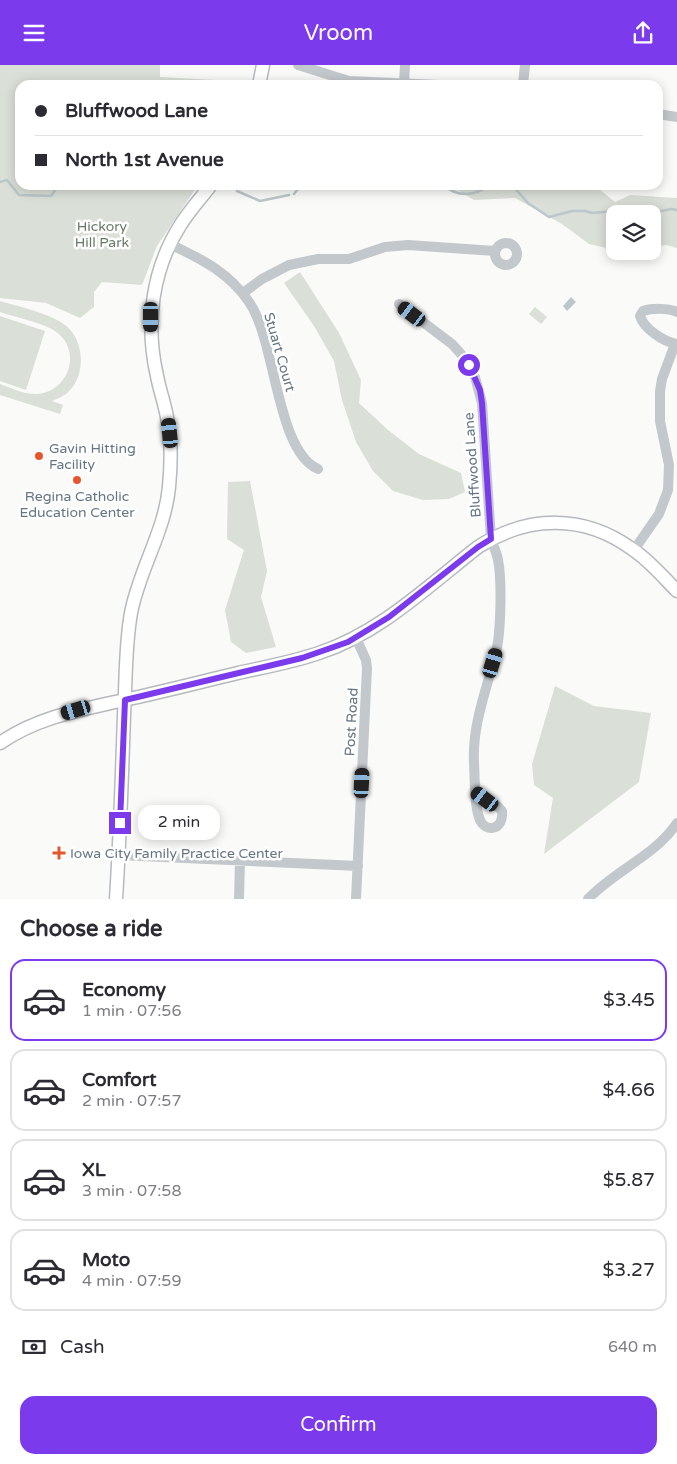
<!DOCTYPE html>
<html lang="en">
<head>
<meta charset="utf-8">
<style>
  :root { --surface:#fff; --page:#f7f7f7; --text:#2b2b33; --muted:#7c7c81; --line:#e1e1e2; --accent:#7c3aed }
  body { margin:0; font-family:"Varela Round",sans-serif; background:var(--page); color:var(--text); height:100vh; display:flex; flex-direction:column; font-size:19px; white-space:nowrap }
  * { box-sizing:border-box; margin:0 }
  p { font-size:16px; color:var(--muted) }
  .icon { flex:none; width:28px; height:28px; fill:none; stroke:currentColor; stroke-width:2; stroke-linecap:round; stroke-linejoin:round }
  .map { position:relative; height:834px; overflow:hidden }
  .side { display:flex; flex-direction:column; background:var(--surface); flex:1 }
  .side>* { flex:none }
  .top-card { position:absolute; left:15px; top:15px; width:648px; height:110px; border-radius:15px; box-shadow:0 2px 12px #0003; display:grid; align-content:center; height:110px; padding:0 20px; background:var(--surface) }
  .fabs { position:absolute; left:606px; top:140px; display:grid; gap:10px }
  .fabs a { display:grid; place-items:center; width:55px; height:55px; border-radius:10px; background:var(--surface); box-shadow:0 2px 12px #0003; font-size:25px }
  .end { position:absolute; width:22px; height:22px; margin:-11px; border:6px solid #7c3aed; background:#fff; box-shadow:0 0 0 2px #fff }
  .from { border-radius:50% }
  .bubble { position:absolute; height:35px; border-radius:15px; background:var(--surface); box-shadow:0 2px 12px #0003; font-size:16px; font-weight:600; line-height:35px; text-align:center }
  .car { position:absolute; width:15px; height:30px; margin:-15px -8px; border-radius:6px; box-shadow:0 0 4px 1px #0007; background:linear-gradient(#222 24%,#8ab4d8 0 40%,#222 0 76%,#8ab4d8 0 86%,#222 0) }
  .top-card b { display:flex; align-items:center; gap:18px; height:48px; font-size:19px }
  .top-card b+b { border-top:1px solid var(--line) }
  .top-card i { width:12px; height:12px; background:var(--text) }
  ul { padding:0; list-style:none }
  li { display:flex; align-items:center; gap:15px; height:82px; margin:0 10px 8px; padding:0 10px; border:2px solid var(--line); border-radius:15px }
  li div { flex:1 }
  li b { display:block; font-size:19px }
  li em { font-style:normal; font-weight:600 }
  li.current { border-color:var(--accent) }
  li>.icon { width:45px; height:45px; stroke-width:1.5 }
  h2 { padding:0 20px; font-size:22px; line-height:60px }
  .pay { display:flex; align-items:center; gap:12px; height:55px; padding:0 20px; font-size:19px }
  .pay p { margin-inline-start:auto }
  .primary-button { display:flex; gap:10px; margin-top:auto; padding:10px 20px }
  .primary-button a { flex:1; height:58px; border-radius:15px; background:var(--accent); color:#fff; font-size:20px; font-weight:600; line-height:58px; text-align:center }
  header { display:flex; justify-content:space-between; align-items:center; height:65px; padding:0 20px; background:var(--accent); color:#fff; font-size:22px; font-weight:600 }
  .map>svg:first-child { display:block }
  .green { fill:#dadfd7 }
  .water { fill:#bbc7cb }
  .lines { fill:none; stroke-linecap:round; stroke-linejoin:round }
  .stream { stroke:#bbc7cb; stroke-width:2.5 }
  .major-casing { stroke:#b5babe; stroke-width:15 }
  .minor { stroke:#c3c8cc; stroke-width:10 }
  .major { stroke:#fff; stroke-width:12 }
  .route { stroke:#7c3aed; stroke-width:6 }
  .poi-dot { fill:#e4572e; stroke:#fff; stroke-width:2 }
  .labels { text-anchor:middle; stroke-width:5; stroke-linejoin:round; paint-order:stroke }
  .park-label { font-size:14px; fill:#687a64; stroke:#fff }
  .street-label { font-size:14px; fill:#657683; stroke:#fff }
  .poi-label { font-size:14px; fill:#657683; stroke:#fff; text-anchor:start }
</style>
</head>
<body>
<header><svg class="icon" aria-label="menu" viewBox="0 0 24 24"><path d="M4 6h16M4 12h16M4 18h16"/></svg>Vroom<svg class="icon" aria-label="share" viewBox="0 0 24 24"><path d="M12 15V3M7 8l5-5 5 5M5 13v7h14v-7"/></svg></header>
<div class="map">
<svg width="677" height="834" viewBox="0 0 677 834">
  <rect width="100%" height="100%" fill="#fafaf8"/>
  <path class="green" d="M0,0h160v12l90,5 -1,3h-229v100h178l-41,61 -15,39 -40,-3 -8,10v15l-14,11 -34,-15 -46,-5z
    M450,120h144l21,17 15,-7 47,3v50l-11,-3 -13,2 -1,-33h-37v36l-26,-6 -27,-20 -47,-26 -41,2z
    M300,207l39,61 22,47 -2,23 29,27 31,24 42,19 4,19 -16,7 -26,1 -30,-9 -20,-20 -17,-29 -14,-42 -8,-39 -20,-35 -30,-43z
    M0,236c20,6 49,12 65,24 21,16 21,53 1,69 -4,3 -10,5 -14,7l11,4 -3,9 -60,-19v-11c11,4 25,11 38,10 31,-3 45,-44 17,-63 -12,-8 -40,-14 -55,-19z
    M535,242l12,10 -6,7 -12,-10z
    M0,251l45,15 -19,59 -26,-9z
    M250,416l17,90 -6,26 15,50 -30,6 -15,-11 -6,-32 19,-60 -17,-11 1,-57z
    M555,621l39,20 57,7 -12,69 -95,72 9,-56 -19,-13 -2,-21z"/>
  <path class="water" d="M571,232l5,5 -9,9 -4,-5z"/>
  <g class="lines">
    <path class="stream" d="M0,117l7,-2 12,15 32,1 8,-11
      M444,120c13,13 32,11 45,0
      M512,120l16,18 21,14 23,-6h13l7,2 33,-3 28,3 18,-4 6,1
      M237,126l23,10 29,-6
      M294,129l7,-9"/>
    <defs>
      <path id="major" d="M259,20l4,-20
        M0,678c38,-26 80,-33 124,-43 38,-8 76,-18 114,-27 27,-6 55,-11 81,-20 61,-20 109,-67 159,-106 50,-32 106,-33 154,2 17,11 31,28 45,42
        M116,834c4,-61 6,-123 8,-184 2,-34 1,-69 7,-102 8,-43 34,-82 38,-126 2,-21 3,-42 -1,-64 -2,-16 -8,-31 -11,-47 -12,-52 -5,-107 24,-152 9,-14 20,-26 30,-39"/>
    </defs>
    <use href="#major" class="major-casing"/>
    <path class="minor" d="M298,0l51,16 90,4
      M404,19l1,-19
      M523,20l2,-20
      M658,49l19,3
      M495 189a11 11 0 1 1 22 0a11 11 0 1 1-22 0Z
      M170,179c31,15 59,28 79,58 27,38 27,149 69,167
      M243,228l19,-14 27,-14 29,-6h31l36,-12 23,-2 87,6
      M399,239l53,40 9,10 14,23 7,26 9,136c2,7 6,14 7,21 4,19 3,73 -2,92 -9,37 -24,72 -22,111 1,16 0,43 6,57 6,13 24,10 22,-9l-6,-6 -20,-13
      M677,247c-9,-4 -25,-4 -34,-1l-3,5c4,13 24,26 37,28
      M634,485l25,-36 9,-24 1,-25 -9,-44v-30l2,-12 13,-35
      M356,573l10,22 1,8 -11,231
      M119,790l239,11
      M239,834l1,-39
      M588,834c27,-29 67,-43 89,-76"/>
    <use href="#major" class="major"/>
  </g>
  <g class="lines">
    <path class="route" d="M120,758l5,-123 177,-42 46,-16 41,-25 89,-70 13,-8 -9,-136 -2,-13 -11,-25"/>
  </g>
  <g class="poi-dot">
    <circle cx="39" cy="391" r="5"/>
    <circle cx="77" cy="415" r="5"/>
    <path d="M56.5 780.5h5v5h5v5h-5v5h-5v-5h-5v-5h5z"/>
  </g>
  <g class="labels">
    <g class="park-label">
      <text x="102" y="166">Hickory<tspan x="102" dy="16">Hill Park</tspan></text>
    </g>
    <g class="street-label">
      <text transform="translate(280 287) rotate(74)" y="5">Stuart Court</text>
      <text transform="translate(472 400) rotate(-94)" y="5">Bluffwood Lane</text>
      <text transform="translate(351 657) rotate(-87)" y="5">Post Road</text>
    </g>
    <g class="poi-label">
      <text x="49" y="388">Gavin Hitting<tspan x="49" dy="16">Facility</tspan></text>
      <text x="77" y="436" text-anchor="middle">Regina Catholic<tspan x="77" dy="16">Education Center</tspan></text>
      <text x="70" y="793">Iowa City Family Practice Center</text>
    </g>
  </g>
</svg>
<div class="fabs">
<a><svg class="icon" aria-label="layers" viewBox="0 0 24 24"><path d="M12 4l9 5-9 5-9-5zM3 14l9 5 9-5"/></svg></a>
</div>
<i class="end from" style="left:469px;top:300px"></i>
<i class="end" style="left:120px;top:758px"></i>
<div class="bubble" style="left:138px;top:740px;width:82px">2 min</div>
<i class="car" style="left:412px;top:249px;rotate:307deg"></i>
<i class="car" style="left:151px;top:252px;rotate:180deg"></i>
<i class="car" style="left:170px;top:368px;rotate:354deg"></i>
<i class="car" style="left:493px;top:598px;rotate:17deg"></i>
<i class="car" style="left:76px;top:645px;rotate:253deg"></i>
<i class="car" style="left:362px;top:718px;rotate:3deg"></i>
<i class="car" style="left:485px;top:734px;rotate:307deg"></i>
<div class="top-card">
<b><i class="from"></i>Bluffwood Lane</b>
<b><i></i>North 1st Avenue</b>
</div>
</div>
<section class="side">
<h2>Choose a ride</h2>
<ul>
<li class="current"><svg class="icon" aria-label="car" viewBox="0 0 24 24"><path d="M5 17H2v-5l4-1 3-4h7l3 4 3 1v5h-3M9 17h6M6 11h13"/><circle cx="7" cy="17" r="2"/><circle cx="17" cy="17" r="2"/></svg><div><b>Economy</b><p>1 min · 07:56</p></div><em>$3.45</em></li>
<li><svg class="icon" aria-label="car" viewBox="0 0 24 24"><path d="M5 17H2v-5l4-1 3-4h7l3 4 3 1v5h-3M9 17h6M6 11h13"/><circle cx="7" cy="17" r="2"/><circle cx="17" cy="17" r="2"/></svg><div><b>Comfort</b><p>2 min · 07:57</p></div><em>$4.66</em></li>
<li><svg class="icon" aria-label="car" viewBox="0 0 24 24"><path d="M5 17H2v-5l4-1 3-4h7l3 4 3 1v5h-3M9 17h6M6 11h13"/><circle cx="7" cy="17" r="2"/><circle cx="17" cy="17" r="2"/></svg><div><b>XL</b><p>3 min · 07:58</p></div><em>$5.87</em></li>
<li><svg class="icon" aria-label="car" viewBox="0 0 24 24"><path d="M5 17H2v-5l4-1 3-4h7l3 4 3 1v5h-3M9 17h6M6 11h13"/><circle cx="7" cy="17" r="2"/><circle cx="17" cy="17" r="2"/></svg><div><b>Moto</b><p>4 min · 07:59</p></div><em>$3.27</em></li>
</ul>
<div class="pay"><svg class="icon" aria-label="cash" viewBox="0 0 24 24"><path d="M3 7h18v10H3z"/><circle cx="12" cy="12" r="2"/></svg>Cash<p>640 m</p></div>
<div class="primary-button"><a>Confirm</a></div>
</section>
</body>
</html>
